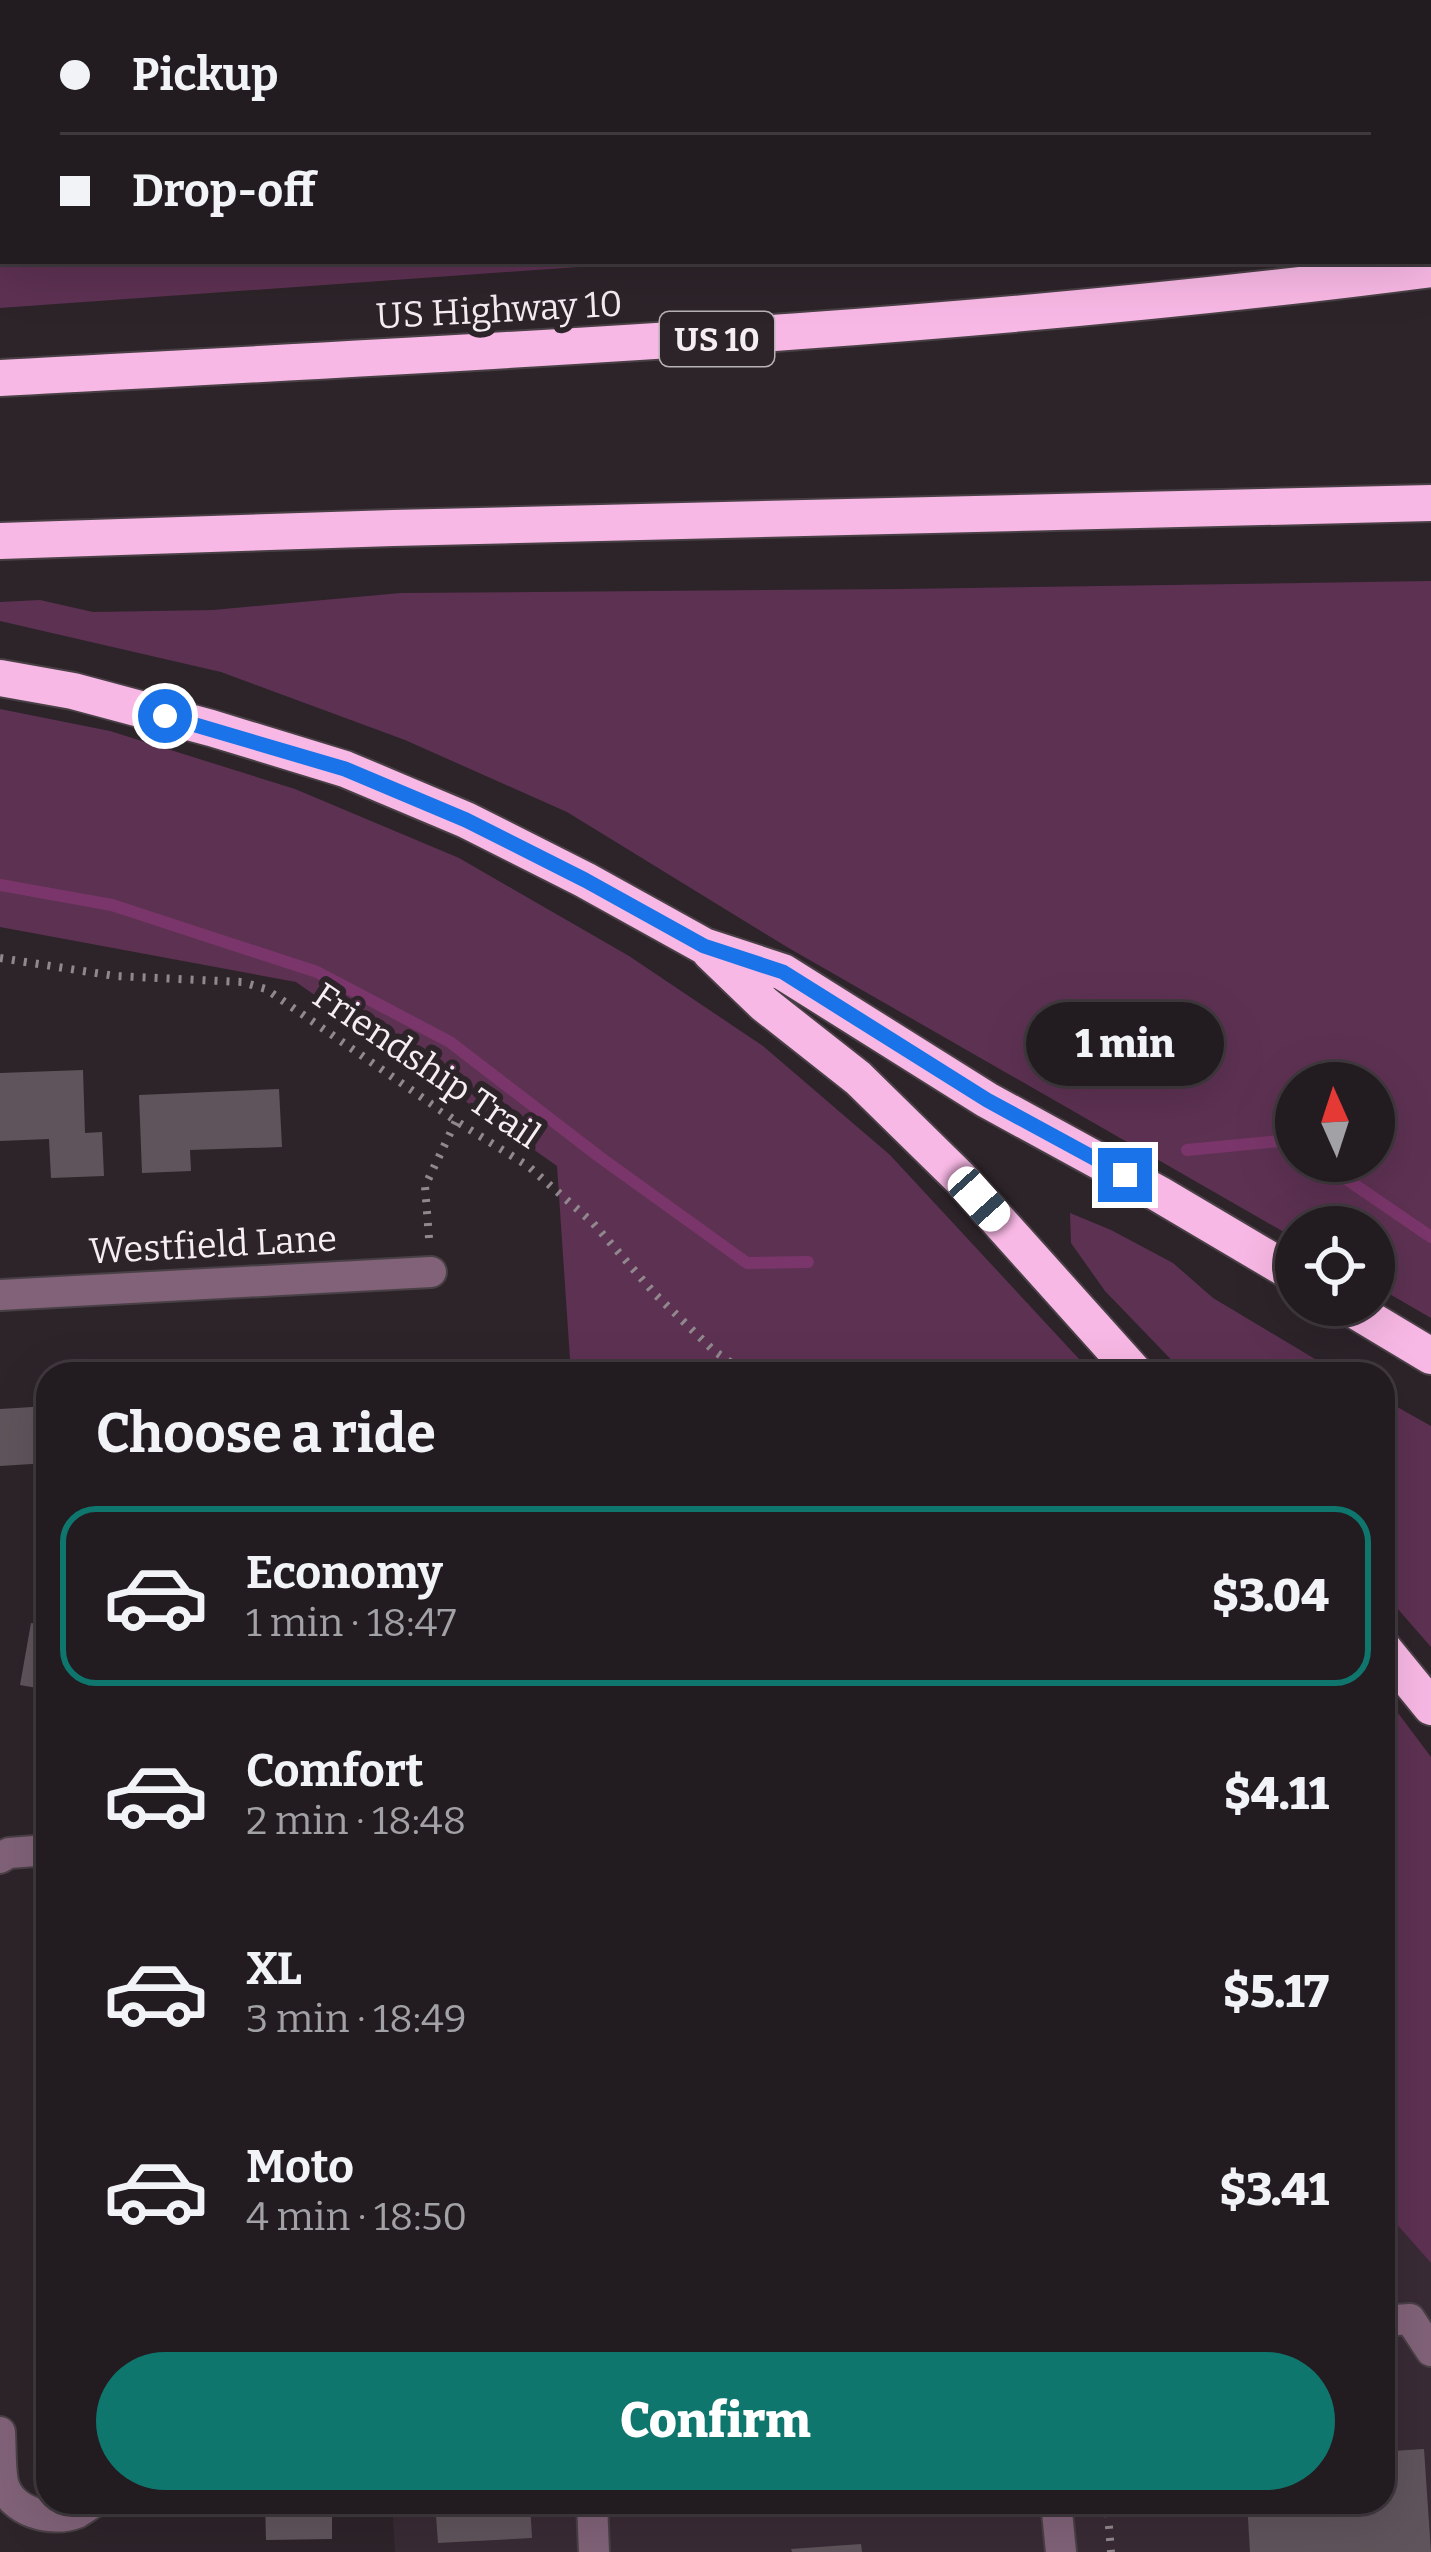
<!DOCTYPE html>
<html lang="en">
<head>
<meta charset="utf-8">
<style>
  :root { --surface:#221b20; --page:#2e282d; --text:#f1f3f6; --muted:#a2a1a5; --line:#3f393e; --accent:#0f766e }
  body { margin:0; font-family:Bitter,serif; background:var(--page); color:var(--text); height:100vh; display:flex; flex-direction:column; font-size:45px; white-space:nowrap }
  * { box-sizing:border-box; margin:0 }
  p { font-size:39px; color:var(--muted) }
  .icon { flex:none; width:66px; height:66px; fill:none; stroke:currentColor; stroke-width:2; stroke-linecap:round; stroke-linejoin:round }
  .map { position:relative; flex:1; overflow:hidden }
  .sheet { position:absolute; left:36px; top:1362px; width:1359px; height:1152px; display:flex; flex-direction:column; background:var(--surface); border-radius:36px; box-shadow:0 12px 48px #0002,0 0 0 3px var(--line) }
  .sheet>* { flex:none }
  .top-card { position:absolute; left:0px; top:0px; width:1431px; height:264px; box-shadow:0 12px 48px #0002,0 0 0 3px var(--line); display:grid; align-content:center; height:264px; padding:0 60px; background:var(--surface) }
  .needle { width:78px; rotate:357deg }
  .fabs { position:absolute; left:1275px; top:1062px; display:grid; gap:24px }
  .fabs a { display:grid; place-items:center; width:120px; height:120px; border-radius:50%; background:var(--surface); box-shadow:0 12px 48px #0002,0 0 0 3px var(--line); font-size:60px }
  .end { position:absolute; width:54px; height:54px; margin:-27px; border:15px solid #1a73e8; background:#fff; box-shadow:0 0 0 6px #fff }
  .from { border-radius:50% }
  .bubble { position:absolute; height:84px; border-radius:42px; background:var(--surface); box-shadow:0 12px 48px #0002,0 0 0 3px var(--line); font-size:39px; font-weight:800; line-height:84px; text-align:center }
  .car { position:absolute; width:36px; height:72px; margin:-36px -18px; border-radius:15px; box-shadow:0 0 9px 3px #0007; background:linear-gradient(#fff 24%,#345 0 40%,#fff 0 76%,#345 0 86%,#fff 0) }
  .top-card b { display:flex; align-items:center; gap:42px; height:114px; font-size:45px }
  .top-card b+b { border-top:3px solid var(--line) }
  .top-card i { width:30px; height:30px; background:var(--text) }
  ul { padding:0; list-style:none }
  li { display:flex; align-items:center; gap:36px; height:180px; margin:0 24px 18px; padding:0 36px; border:6px solid transparent; border-radius:36px }
  li div { flex:1 }
  li b { display:block; font-size:45px }
  li em { font-style:normal; font-weight:800 }
  li.selected { border-color:var(--accent) }
  li>.icon { width:108px; height:108px; stroke-width:1.5 }
  h2 { padding:0 60px; font-size:54px; line-height:144px }
  .primary-button { display:flex; gap:24px; margin-top:auto; padding:24px 60px }
  .primary-button a { flex:1; height:138px; border-radius:72px; background:var(--accent); color:#fff; font-size:48px; font-weight:800; line-height:138px; text-align:center }
  .map>svg:first-child { display:block }
  .built { fill:#392b35 }
  .green { fill:#5d3152; fill-rule:evenodd }
  .lines { fill:none; stroke-linecap:round; stroke-linejoin:round }
  .stream { stroke:#7a366a; stroke-width:12 }
  .building { fill:#5f545b }
  .minor-casing { stroke:#494046; stroke-width:34 }
  .highway-casing { stroke:#494046; stroke-width:40 }
  .path { stroke:#90888d; stroke-width:8; stroke-dasharray:3 9; stroke-linecap:butt }
  .minor { stroke:#816278; stroke-width:30 }
  .highway { stroke:#f8b8e5; stroke-width:36 }
  .route { stroke:#1a73e8; stroke-width:15 }
  .labels { text-anchor:middle; stroke-width:12; stroke-linejoin:round; paint-order:stroke }
  .shield { fill:#2d242a; stroke:#b8b1b6; stroke-width:3 }
  .shield-label { font-size:33px; font-weight:bold; fill:#f4eef2 }
  .street-label { font-size:36px; fill:#f4eef2; stroke:#2d242a }
</style>
</head>
<body>
<div class="map">
<svg width="1431" height="2552" viewBox="0 0 1431 2552">
  <rect width="100%" height="100%" fill="#2d242a"/>
  <path class="built" d="M1383,2209l48,54v289h-1036l-3,-50h991z"/>
  <path class="green" d="M0,0h298l-5,3h-290v142l-3,2z
    M436,0h995v189h-3v-186h-997z
    M3,214v47h660l-663,47v-93z
    M1431,581v737l-57,-33v-58h-78v12l-509,-292 -220,-135 -162,-72 -184,-68 -221,-51v-19l40,-2 53,12 120,-2 188,-17 500,-4zM1296,1083h78v78h-78z
    M0,709l110,22 185,58 164,69 170,98 134,90 127,109 203,219h-407l-10,-8 -105,8 -14,-208 -261,-184 -296,-55z
    M1070,1213l41,17 62,33 40,35 127,76h-155l-80,-83 -34,-48z
    M1383,1399l48,27v221l-48,-55z
    M1383,1693l48,64v506l-48,-54z"/>
  <g class="lines">
    <path class="stream" d="M0,885l112,20 205,67 133,70 151,116 146,105 61,-1
      M1187,1150l102,-10 7,5
      M1320,1161l111,76"/>
  </g>
  <path class="building" d="M83,1070l2,63 17,-1 2,44 -53,2 -2,-39 -49,2v-68z
    M279,1089l3,58 -92,3 1,21 -49,2 -3,-78z
    M48,1406v57l-48,3v-57z
    M31,1623l17,3v64l-28,-5z
    M1383,2426h8l1,25 32,-2 7,103h-181l-3,-50h136z
    M265,2502h67v37l-66,1z
    M435,2502h95l2,36 -94,5z
    M861,2544l1,8h-70l-1,-3z"/>
  <g class="lines">
    <defs>
      <path id="minor" d="M0,1295l431,-23
        M0,1858l9,-5 39,-3
        M1383,2321l27,-2 21,32
        M0,2432c1,16 0,34 3,50 7,30 49,41 74,31 2,-1 15,-10 17,-11
        M592,2502l2,50
        M1056,2502l5,50"/>
      <path id="highway" d="M375,3l4,-3
        M0,189l3,-1
        M0,378c478,-26 956,-47 1431,-109
        M0,541l393,-13 1038,-25
        M0,678l73,13 138,37 134,41 121,51 119,60 119,66 79,26 204,128 172,94 137,81
        M710,952l54,52 94,74 103,101 175,195
        M1346,1305l85,51
        M1383,1648l48,59"/>
    </defs>
    <use href="#minor" class="minor-casing"/>
    <use href="#highway" class="highway-casing"/>
    <path class="path" d="M0,958l115,18 127,6 24,7 190,132 72,45 64,56 64,73 57,55 34,24
      M429,1238l-4,-52 31,-65
      M1107,2502l4,50"/>
    <use href="#minor" class="minor"/>
    <use href="#highway" class="highway"/>
  </g>
  <g class="lines">
    <path class="route" d="M165,716l180,53 121,51 119,60 119,66 79,26 204,128 138,75"/>
  </g>
  <g class="labels">
    <rect class="shield" x="660" y="312" width="114" height="54" rx="9"/>
    <g class="shield-label">
      <text x="717" y="351">US 10</text>
    </g>
    <g class="street-label">
      <text transform="translate(499 309) rotate(-3)" y="13">US Highway 10</text>
      <text transform="translate(427 1065) rotate(34)" y="13">Friendship Trail</text>
      <text transform="translate(213 1244) rotate(-3)" y="13">Westfield Lane</text>
    </g>
  </g>
</svg>
<div class="fabs">
<a><svg class="needle" viewBox="-14 -14 28 28"><path d="M0-13l5 13h-10z" fill="#e53935"/><path d="M0 13l5-13h-10z" fill="#a2a1a5"/></svg></a>
<a><svg class="icon" aria-label="locate" viewBox="0 0 24 24"><circle cx="12" cy="12" r="6"/><path d="M12 2v4M12 18v4M2 12h4M18 12h4"/></svg></a>
</div>
<i class="end from" style="left:165px;top:716px"></i>
<i class="end" style="left:1125px;top:1175px"></i>
<div class="bubble" style="left:1026px;top:1002px;width:198px">1 min</div>
<i class="car" style="left:979px;top:1199px;rotate:138deg"></i>
<div class="top-card">
<b><i class="from"></i>Pickup</b>
<b><i></i>Drop-off</b>
</div>
<section class="sheet">
<h2>Choose a ride</h2>
<ul>
<li class="selected"><svg class="icon" aria-label="car" viewBox="0 0 24 24"><path d="M5 17H2v-5l4-1 3-4h7l3 4 3 1v5h-3M9 17h6M6 11h13"/><circle cx="7" cy="17" r="2"/><circle cx="17" cy="17" r="2"/></svg><div><b>Economy</b><p>1 min · 18:47</p></div><em>$3.04</em></li>
<li><svg class="icon" aria-label="car" viewBox="0 0 24 24"><path d="M5 17H2v-5l4-1 3-4h7l3 4 3 1v5h-3M9 17h6M6 11h13"/><circle cx="7" cy="17" r="2"/><circle cx="17" cy="17" r="2"/></svg><div><b>Comfort</b><p>2 min · 18:48</p></div><em>$4.11</em></li>
<li><svg class="icon" aria-label="car" viewBox="0 0 24 24"><path d="M5 17H2v-5l4-1 3-4h7l3 4 3 1v5h-3M9 17h6M6 11h13"/><circle cx="7" cy="17" r="2"/><circle cx="17" cy="17" r="2"/></svg><div><b>XL</b><p>3 min · 18:49</p></div><em>$5.17</em></li>
<li><svg class="icon" aria-label="car" viewBox="0 0 24 24"><path d="M5 17H2v-5l4-1 3-4h7l3 4 3 1v5h-3M9 17h6M6 11h13"/><circle cx="7" cy="17" r="2"/><circle cx="17" cy="17" r="2"/></svg><div><b>Moto</b><p>4 min · 18:50</p></div><em>$3.41</em></li>
</ul>
<div class="primary-button"><a>Confirm</a></div>
</section>
</div>
</body>
</html>
